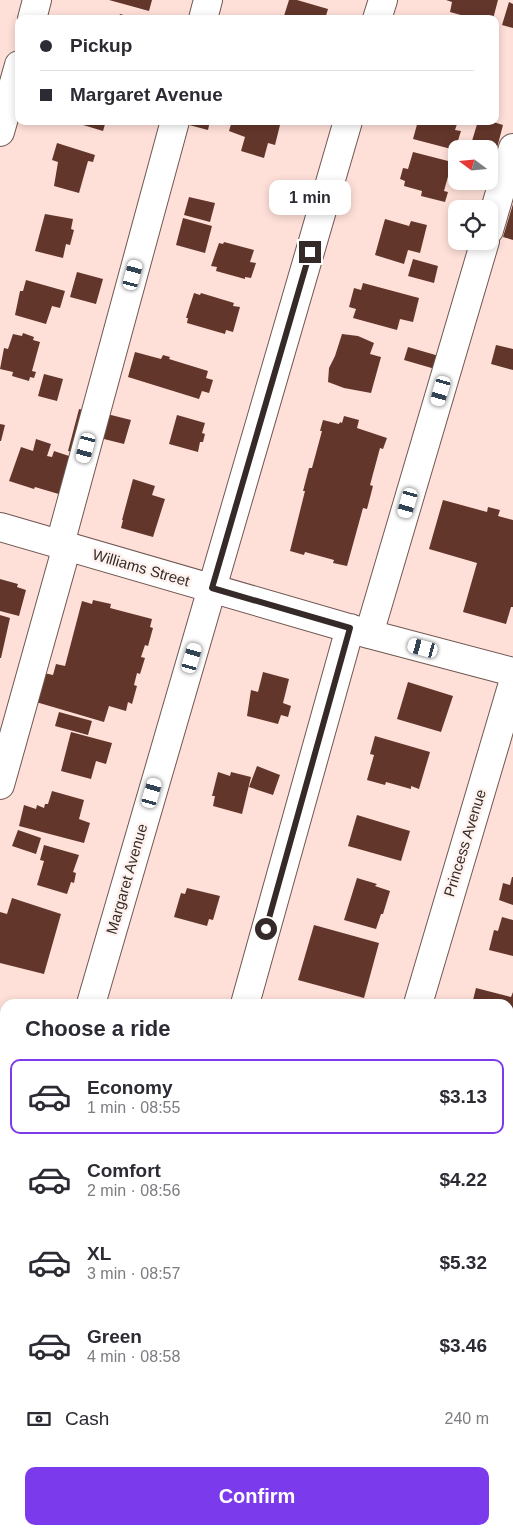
<!DOCTYPE html>
<html lang="en">
<head>
<meta charset="utf-8">
<style>
  :root { --surface:#fff; --page:#f7f7f7; --text:#2b2b33; --muted:#7c7c81; --line:#e1e1e2; --accent:#7c3aed }
  body { margin:0; font-family:Helvetica,sans-serif; background:var(--page); color:var(--text); height:100vh; display:flex; flex-direction:column; font-size:19px; white-space:nowrap }
  * { box-sizing:border-box; margin:0 }
  p { font-size:16px; color:var(--muted) }
  .icon { flex:none; width:28px; height:28px; fill:none; stroke:currentColor; stroke-width:2; stroke-linecap:round; stroke-linejoin:round }
  .map { position:relative; flex:1; overflow:hidden }
  .panel { position:absolute; left:0px; top:999px; width:514px; height:536px; display:flex; flex-direction:column; background:var(--surface); border-radius:15px 15px 0 0; box-shadow:0 2px 8px #0003 }
  .panel>* { flex:none }
  .top-card { position:absolute; left:15px; top:15px; width:484px; height:110px; border-radius:10px; box-shadow:0 2px 8px #0003; display:grid; align-content:center; height:110px; padding:0 25px; background:var(--surface) }
  .needle { width:32px; rotate:286deg }
  .fabs { position:absolute; left:448px; top:140px; display:grid; gap:10px }
  .fabs a { display:grid; place-items:center; width:50px; height:50px; border-radius:10px; background:var(--surface); box-shadow:0 2px 8px #0003; font-size:25px }
  .end { position:absolute; width:22px; height:22px; margin:-11px; border:6px solid #352a27; background:#fff; box-shadow:0 0 0 2px #fff }
  .from { border-radius:50% }
  .bubble { position:absolute; height:35px; border-radius:10px; background:var(--surface); box-shadow:0 2px 8px #0003; font-size:16px; font-weight:800; line-height:35px; text-align:center }
  .car { position:absolute; width:15px; height:30px; margin:-15px -8px; border-radius:6px; box-shadow:0 0 4px 1px #0007; background:linear-gradient(#fff 24%,#345 0 40%,#fff 0 76%,#345 0 86%,#fff 0) }
  .top-card b { display:flex; align-items:center; gap:18px; height:48px; font-size:19px }
  .top-card b+b { border-top:1px solid var(--line) }
  .top-card i { width:12px; height:12px; background:var(--text) }
  ul { padding:0; list-style:none }
  li { display:flex; align-items:center; gap:15px; height:75px; margin:0 10px 8px; padding:0 15px; border:2px solid transparent; border-radius:10px }
  li div { flex:1 }
  li b { display:block; font-size:19px }
  li em { font-style:normal; font-weight:800 }
  li.active { border-color:var(--accent) }
  li>.icon { width:45px; height:45px; stroke-width:1.5 }
  h2 { padding:0 25px; font-size:22px; line-height:60px }
  .pay { display:flex; align-items:center; gap:12px; height:55px; padding:0 25px; font-size:19px }
  .pay p { margin-inline-start:auto }
  .primary-button { display:flex; gap:10px; margin-top:auto; padding:10px 25px }
  .primary-button a { flex:1; height:58px; border-radius:10px; background:var(--accent); color:#fff; font-size:20px; font-weight:800; line-height:58px; text-align:center }
  .map>svg:first-child { display:block }
  .building { fill:#63362b }
  .lines { fill:none; stroke-linecap:round; stroke-linejoin:round }
  .minor-casing { stroke:#705751; stroke-width:30 }
  .minor { stroke:#fff; stroke-width:28 }
  .route { stroke:#352a27; stroke-width:6 }
  .labels { text-anchor:middle; stroke-width:5; stroke-linejoin:round; paint-order:stroke }
  .street-label { font-size:15px; fill:#352a27; stroke:#fef2ee }
</style>
</head>
<body>
<div class="map">
<svg width="513" height="1534" viewBox="0 0 513 1534">
  <rect width="100%" height="100%" fill="#fee0d8"/>
  <path class="building" d="M109,0h43l-3,11z
    M289,0h8l31,9 -3,10h-42z
    M446,0h52l-5,19h-18l-25,-7 2,-10z
    M509,2l4,2v24l-11,-3z
    M120,14l14,4v1h-16z
    M70,121h36l-3,10z
    M189,121h21l-2,9 -19,-5z
    M232,121h42l-1,2 7,2 -5,20 -7,-2 -4,15 -23,-7 4,-14 -16,-6z
    M418,121h40l-3,9 6,1 -6,19 -42,-11z
    M478,121h12l13,4 -6,23 -25,-7z
    M57,143l38,12 -2,7 -5,-1 -9,32 -25,-7 4,-24 -6,-2z
    M413,152l39,10 -8,29 4,1 -3,10 -24,-6 1,-5 -18,-5 1,-5 -5,-2 3,-11 5,1z
    M189,197l26,6 -5,19 -26,-7z
    M513,204v36l-10,-3z
    M45,214l28,5 -2,10 3,1 -4,15 -4,-1 -3,14 -28,-7z
    M183,218l29,8 -7,27 -29,-8z
    M385,219l24,7 2,-5 16,4 -7,28 -12,-3 -4,14 -29,-9z
    M224,242l30,8 -4,12 6,1 -5,15 -6,-1v2l-29,-8 1,-4 -6,-1 8,-23 4,1z
    M413,259l25,7 -4,17 -26,-7z
    M77,272l26,7 -7,25 -26,-7z
    M26,280l39,11 -5,17 -8,-2 -6,18 -31,-9 5,-24h3z
    M363,283l56,15 -6,24 -13,-3 -3,11 -44,-12 3,-9 -7,-2 5,-19 7,2z
    M194,293l6,2 1,-2 33,10 -1,3 7,1 -7,25 -7,-2 -1,4 -38,-11 1,-5h-2z
    M23,333l11,4 -1,3 7,2 -8,29 4,1 -2,6 -4,-1 -1,4 -17,-5 1,-4 -13,-3 4,-21 4,1 5,-15 9,2z
    M342,334l16,2 16,7 -4,11 11,3 -10,36 -27,-5 -16,-6 1,-14 6,-12z
    M496,345l17,4v21l-22,-6z
    M408,347l31,9 -4,13 -31,-9z
    M135,352l26,7 2,-4 7,2 -1,2 39,12 -2,7 7,2 -4,13 -7,-2 -3,8 -71,-22z
    M44,374l19,5 -6,22 -19,-5z
    M79,409l16,4 -12,42 -15,-4z
    M107,414l24,6 -7,24 -24,-6z
    M177,415l28,8 -3,10 3,1 -2,8h-3l-2,10 -29,-8z
    M344,416l15,4 -2,8 30,10 -4,11 -3,-1 -10,37 3,1 -6,23 -4,-1 -16,58 -14,-3 1,-3 -29,-8 -1,3 -14,-4 15,-60h-2l6,-23h3l10,-37h-2l3,-11 16,4 1,-2 2,1z
    M0,424l5,1 -4,16h-1z
    M36,439l15,5 -4,12 5,1 2,-6 18,6 -10,38 -27,-8 -1,2 -25,-8 12,-34 12,4z
    M133,479l22,7 -3,9 13,4 -12,38 -32,-9 2,-8h-1z
    M443,500l44,12 1,-5 12,3 -2,6 15,4v87h-2l-5,17 -43,-12 14,-49 -48,-14z
    M0,579l18,5 -1,3 9,3 -7,26 -19,-5z
    M93,600l18,4 -1,4 42,11 -2,8 3,1 -5,18 -3,-1 -4,12 4,1 -5,16 -3,-1 -3,12 3,1 -5,18 -4,-2 -2,9 -17,-5 -5,16 -68,-20 8,-29 9,2 3,-11 9,2 17,-65 10,3z
    M0,615l10,3 -9,40h-1z
    M263,672l26,7 -6,24 8,3 -3,11 -7,-2 -3,9 -31,-8 4,-26 7,2z
    M408,682l45,14 -12,36 -44,-13z
    M59,712l33,9 -4,14 -33,-9z
    M71,732l41,11 -6,21 -10,-3 -5,18 -30,-8z
    M375,736l55,16 -11,37 -8,-3v3l-25,-7 -1,3 -18,-5 7,-25 -4,-1z
    M257,766l23,9 -7,20 -24,-8z
    M218,772l12,4 1,-4 20,5 -9,37 -29,-8 2,-10h-3z
    M52,791l32,9 -5,19 11,4 -6,20 -65,-17 5,-21 12,4 1,-4 7,3 1,-4h3z
    M357,815l53,16 -9,30 -53,-15z
    M18,830l23,8 -5,16 -24,-8z
    M44,845l35,10 -6,17 3,1 -2,10 -3,-1 -4,12 -30,-9 7,-24 -4,-1z
    M512,877h1v28l-14,-5 4,-17 7,2z
    M357,878l20,6 -2,2 15,5 -7,23h-2l-5,15 -32,-9z
    M187,888l33,8 -7,24 -4,-1 -2,7 -33,-9 7,-24 4,1z
    M12,898l49,16 -17,60 -44,-11v-51l7,2z
    M502,917l11,3v36l-24,-6 5,-20 4,1z
    M314,925l65,18 -15,55 -66,-18z
    M476,988l35,9 2,-5v63l-4,-1v-50h-37z
    M148,999l16,4v1h-17z
    M2,1052l3,1v110h-5v-103z
    M509,1118l4,1v51l-4,-2z
    M509,1190l4,1 -1,40 -3,-1z
    M5,1316v43h-1l-2,-9 -2,1v-34z
    M5,1406v40l-5,10v-49z
    M509,1427h4v51l-4,1z
    M0,1459h1l2,26 -3,1z
    M509,1505h4v29h-8l-1,-4h5z
    M209,1530h77v4h-77z"/>
  <g class="lines">
    <defs>
      <path id="minor" d="M32,19l5,-19
        M203,19l5,-19
        M377,19l6,-19
        M0,132l19,-67
        M489,230l24,-82
        M0,527l369,107 144,38
        M60,544l115,-423
        M369,634l116,-393
        M0,785l67,-239
        M91,1004l257,-883
        M245,1004l105,-376
        M418,1004l95,-321
        M509,1286l4,-15
        M0,1302l5,-1
        M509,1409h4
        M28,1530v4
        M312,1530v4
        M478,1530v4"/>
    </defs>
    <use href="#minor" class="minor-casing"/>
    <use href="#minor" class="minor"/>
  </g>
  <g class="lines">
    <path class="route" d="M266,929l84,-301 -138,-40 98,-336"/>
  </g>
  <g class="labels">
    <g class="street-label">
      <text transform="translate(141 568) rotate(16)" y="5">Williams Street</text>
      <text transform="translate(465 843) rotate(-73)" y="5">Princess Avenue</text>
      <text transform="translate(127 879) rotate(-74)" y="5">Margaret Avenue</text>
    </g>
  </g>
</svg>
<div class="fabs">
<a><svg class="needle" viewBox="-14 -14 28 28"><path d="M0-13l5 13h-10z" fill="#e53935"/><path d="M0 13l5-13h-10z" fill="#7c7c81"/></svg></a>
<a><svg class="icon" aria-label="locate" viewBox="0 0 24 24"><circle cx="12" cy="12" r="6"/><path d="M12 2v4M12 18v4M2 12h4M18 12h4"/></svg></a>
</div>
<i class="end from" style="left:266px;top:929px"></i>
<i class="end" style="left:310px;top:252px"></i>
<div class="bubble" style="left:269px;top:180px;width:82px">1 min</div>
<i class="car" style="left:133px;top:275px;rotate:15deg"></i>
<i class="car" style="left:441px;top:391px;rotate:196deg"></i>
<i class="car" style="left:86px;top:448px;rotate:195deg"></i>
<i class="car" style="left:408px;top:503px;rotate:196deg"></i>
<i class="car" style="left:423px;top:648px;rotate:285deg"></i>
<i class="car" style="left:192px;top:658px;rotate:16deg"></i>
<i class="car" style="left:152px;top:793px;rotate:16deg"></i>
<div class="top-card">
<b><i class="from"></i>Pickup</b>
<b><i></i>Margaret Avenue</b>
</div>
<section class="panel">
<h2>Choose a ride</h2>
<ul>
<li class="active"><svg class="icon" aria-label="car" viewBox="0 0 24 24"><path d="M5 17H2v-5l4-1 3-4h7l3 4 3 1v5h-3M9 17h6M6 11h13"/><circle cx="7" cy="17" r="2"/><circle cx="17" cy="17" r="2"/></svg><div><b>Economy</b><p>1 min · 08:55</p></div><em>$3.13</em></li>
<li><svg class="icon" aria-label="car" viewBox="0 0 24 24"><path d="M5 17H2v-5l4-1 3-4h7l3 4 3 1v5h-3M9 17h6M6 11h13"/><circle cx="7" cy="17" r="2"/><circle cx="17" cy="17" r="2"/></svg><div><b>Comfort</b><p>2 min · 08:56</p></div><em>$4.22</em></li>
<li><svg class="icon" aria-label="car" viewBox="0 0 24 24"><path d="M5 17H2v-5l4-1 3-4h7l3 4 3 1v5h-3M9 17h6M6 11h13"/><circle cx="7" cy="17" r="2"/><circle cx="17" cy="17" r="2"/></svg><div><b>XL</b><p>3 min · 08:57</p></div><em>$5.32</em></li>
<li><svg class="icon" aria-label="car" viewBox="0 0 24 24"><path d="M5 17H2v-5l4-1 3-4h7l3 4 3 1v5h-3M9 17h6M6 11h13"/><circle cx="7" cy="17" r="2"/><circle cx="17" cy="17" r="2"/></svg><div><b>Green</b><p>4 min · 08:58</p></div><em>$3.46</em></li>
</ul>
<div class="pay"><svg class="icon" aria-label="cash" viewBox="0 0 24 24"><path d="M3 7h18v10H3z"/><circle cx="12" cy="12" r="2"/></svg>Cash<p>240 m</p></div>
<div class="primary-button"><a>Confirm</a></div>
</section>
</div>
</body>
</html>
